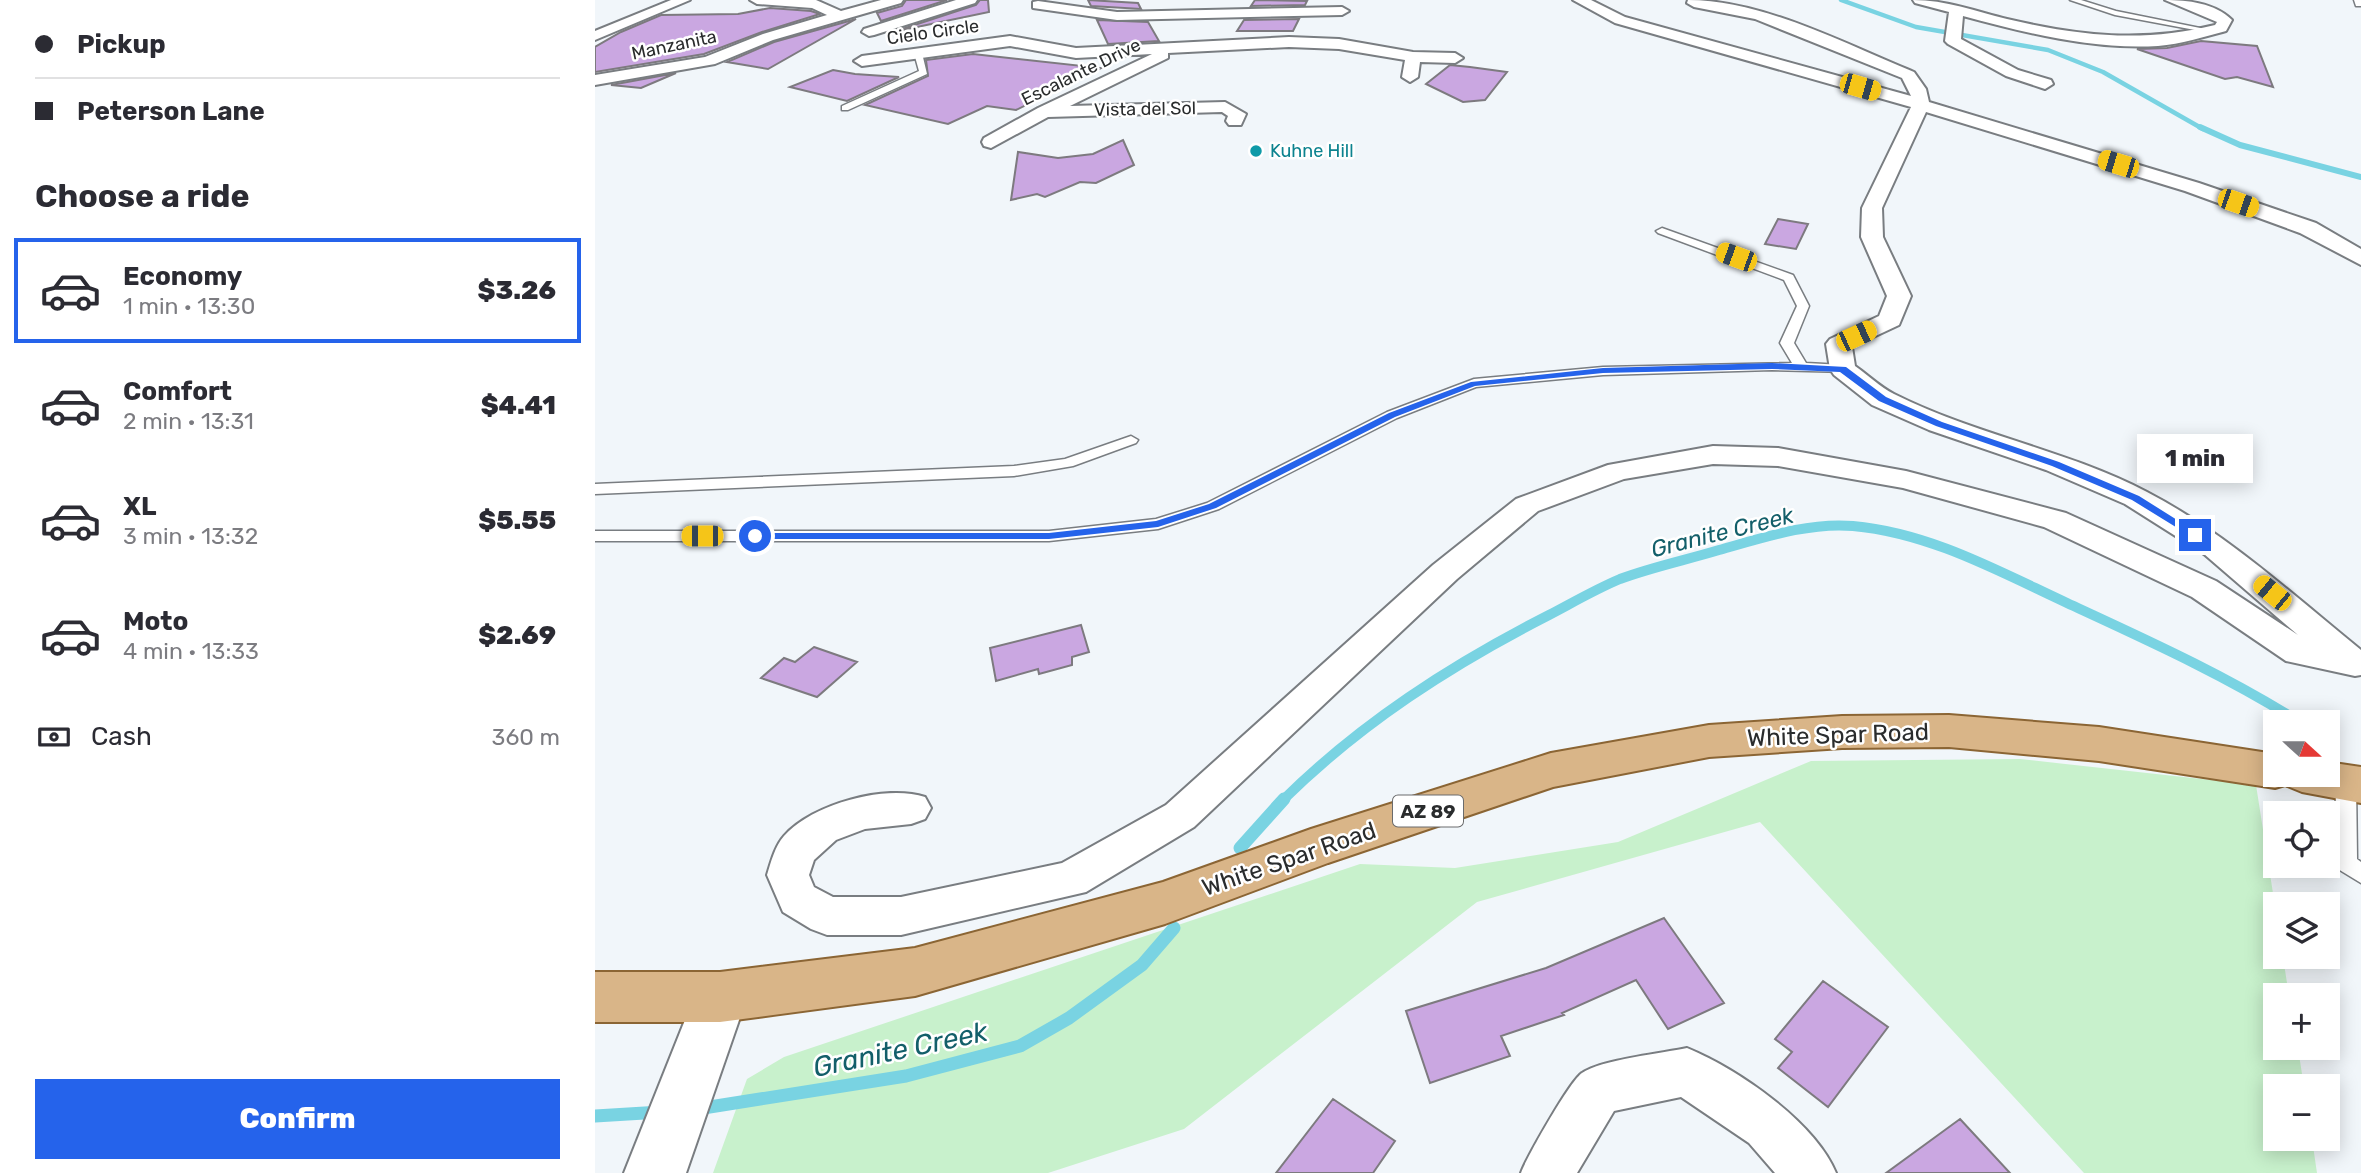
<!DOCTYPE html>
<html lang="en">
<head>
<meta charset="utf-8">
<style>
  :root { --surface:#fff; --page:#f2f2f3; --text:#2b2b33; --muted:#7c7c81; --line:#e1e1e2; --accent:#2563eb }
  body { margin:0; font-family:Rubik,sans-serif; background:var(--page); color:var(--text); height:100vh; display:flex; flex-direction:column; font-size:26px; white-space:nowrap }
  * { box-sizing:border-box; margin:0 }
  p { font-size:23px; color:var(--muted) }
  .icon { flex:none; width:38px; height:38px; fill:none; stroke:currentColor; stroke-width:2; stroke-linecap:round; stroke-linejoin:round }
  .map { position:relative; flex:1; overflow:hidden }
  .panel { display:flex; flex-direction:column; background:var(--surface); width:595px }
  .panel>* { flex:none }
  .banner { display:grid; align-content:center; height:154px; padding:0 35px; background:var(--surface) }
  .needle { width:46px; rotate:111deg }
  .fabs { position:absolute; left:1668px; top:710px; display:grid; gap:14px }
  .fabs a { display:grid; place-items:center; width:77px; height:77px; border-radius:0px; background:var(--surface); box-shadow:0 4px 18px #0003; font-size:35px }
  .end { position:absolute; width:32px; height:32px; margin:-16px; border:9px solid #2563eb; background:#fff; box-shadow:0 0 0 4px #fff }
  .from { border-radius:50% }
  .bubble { position:absolute; height:49px; border-radius:0px; background:var(--surface); box-shadow:0 4px 18px #0003; font-size:23px; font-weight:800; line-height:49px; text-align:center }
  .car { position:absolute; width:21px; height:42px; margin:-21px -10px; border-radius:9px; box-shadow:0 0 5px 2px #0007; background:linear-gradient(#f5c518 24%,#345 0 40%,#f5c518 0 76%,#345 0 86%,#f5c518 0) }
  .banner b { display:flex; align-items:center; gap:24px; height:66px; font-size:26px }
  .banner b+b { border-top:2px solid var(--line) }
  .banner i { width:18px; height:18px; background:var(--text) }
  ul { padding:0; list-style:none }
  li { display:flex; align-items:center; gap:21px; height:105px; margin:0 14px 10px; padding:0 21px; border:4px solid transparent; border-radius:0px }
  li div { flex:1 }
  li b { display:block; font-size:26px }
  li em { font-style:normal; font-weight:800 }
  li.selected { border-color:var(--accent) }
  li>.icon { width:63px; height:63px; stroke-width:1.5 }
  h2 { padding:0 35px; font-size:32px; line-height:84px }
  .pay { display:flex; align-items:center; gap:18px; height:77px; padding:0 35px; font-size:26px }
  .pay p { margin-inline-start:auto }
  .action { display:flex; gap:14px; margin-top:auto; padding:14px 35px }
  .action a { flex:1; height:80px; border-radius:0px; background:var(--accent); color:#fff; font-size:28px; font-weight:800; line-height:80px; text-align:center }
  main { display:flex; flex:1; min-height:0 }
  .map>svg:first-child { display:block }
  .green { fill:#c8f1cc }
  .lines { fill:none; stroke-linecap:round; stroke-linejoin:round }
  .stream-far3 { stroke:#79d3e2; stroke-width:4.5 }
  .stream-far2 { stroke:#79d3e2; stroke-width:6 }
  .stream-far1 { stroke:#79d3e2; stroke-width:10 }
  .stream { stroke:#79d3e2; stroke-width:13 }
  .building { fill:#caa7e1; stroke:#7d7a7f; stroke-width:2 }
  .lane-casing { stroke:#797d81; stroke-width:3 }
  .street-casing { stroke:#797d81; stroke-width:4 }
  .secondary-casing { stroke:#797d81; stroke-width:4 }
  .primary-casing { stroke:#8b6534; stroke-width:4 }
  .lane { fill:#fff; fill-rule:evenodd }
  .street { fill:#fff; fill-rule:evenodd }
  .secondary { fill:#fff; fill-rule:evenodd }
  .primary { fill:#d9b588; fill-rule:evenodd }
  .route { fill:#2563eb }
  .culture-dot { fill:#0f9aa8; stroke:#fff; stroke-width:2.5 }
  .labels { text-anchor:middle; stroke-width:5; stroke-linejoin:round; paint-order:stroke }
  .far-street-label { font-size:18px; fill:#2a2c2d; stroke:#fff }
  .far-culture-label { font-size:18px; fill:#0d838f; stroke:#fff; text-anchor:start }
  .shield { fill:#fff; stroke:#6a6b6c; stroke-width:2 }
  .shield-label { font-size:19px; font-weight:bold; fill:#2a2c2d }
  .water-label { font-size:23px; font-style:italic; fill:#135f6a; stroke:#fff }
  .near-street-label { font-size:24px; fill:#2a2c2d; stroke:#fff }
  .near-water-label { font-size:28px; font-style:italic; fill:#135f6a; stroke:#fff }
</style>
</head>
<body>
<main>
<section class="panel">
<div class="banner">
<b><i class="from"></i>Pickup</b>
<b><i></i>Peterson Lane</b>
</div>
<h2>Choose a ride</h2>
<ul>
<li class="selected"><svg class="icon" aria-label="car" viewBox="0 0 24 24"><path d="M5 17H2v-5l4-1 3-4h7l3 4 3 1v5h-3M9 17h6M6 11h13"/><circle cx="7" cy="17" r="2"/><circle cx="17" cy="17" r="2"/></svg><div><b>Economy</b><p>1 min · 13:30</p></div><em>$3.26</em></li>
<li><svg class="icon" aria-label="car" viewBox="0 0 24 24"><path d="M5 17H2v-5l4-1 3-4h7l3 4 3 1v5h-3M9 17h6M6 11h13"/><circle cx="7" cy="17" r="2"/><circle cx="17" cy="17" r="2"/></svg><div><b>Comfort</b><p>2 min · 13:31</p></div><em>$4.41</em></li>
<li><svg class="icon" aria-label="car" viewBox="0 0 24 24"><path d="M5 17H2v-5l4-1 3-4h7l3 4 3 1v5h-3M9 17h6M6 11h13"/><circle cx="7" cy="17" r="2"/><circle cx="17" cy="17" r="2"/></svg><div><b>XL</b><p>3 min · 13:32</p></div><em>$5.55</em></li>
<li><svg class="icon" aria-label="car" viewBox="0 0 24 24"><path d="M5 17H2v-5l4-1 3-4h7l3 4 3 1v5h-3M9 17h6M6 11h13"/><circle cx="7" cy="17" r="2"/><circle cx="17" cy="17" r="2"/></svg><div><b>Moto</b><p>4 min · 13:33</p></div><em>$2.69</em></li>
</ul>
<div class="pay"><svg class="icon" aria-label="cash" viewBox="0 0 24 24"><path d="M3 7h18v10H3z"/><circle cx="12" cy="12" r="2"/></svg>Cash<p>360 m</p></div>
<div class="action"><a>Confirm</a></div>
</section>
<div class="map">
<svg width="1766" height="1173" viewBox="0 0 1766 1173">
  <rect width="100%" height="100%" fill="#f1f6fa"/>
  <path class="green" d="M1425,759l236,26 19,121v51h8l6,39h-14v52h23l6,39h-29v52h37l5,34h-233l-324,-351 -283,80 -293,227 -136,44h-335l34,-94 37,-22 576,-193 95,4 163,-26 193,-81z"/>
  <g class="lines">
    <path class="stream-far3" d="M1246,0l75,27 132,23 55,22 100,57"/>
    <path class="stream-far2" d="M1605,127l40,18 121,32"/>
    <path class="stream-far1" d="M688,800c78,-77 168,-135 266,-185 23,-12 47,-26 71,-36 32,-12 66,-19 99,-29 43,-12 90,-28 134,-24 77,7 145,45 214,77 80,37 160,73 234,120"/>
    <path class="stream" d="M645,848l44,-49
      M102,1109l209,-33 114,-30 49,-28 73,-53 32,-37
      M0,1116l66,-4"/>
  </g>
  <path class="building" d="M311,0h41l-66,21 -4,-8 25,-7z
    M385,0h8l1,12 -96,20 83,-27z
    M493,0l50,3 3,6 -50,-3z
    M660,0l52,1 -2,4 -54,1z
    M175,8l41,3 9,3 -58,18 -58,22 -109,18v-25l26,-15 40,-17 77,-1z
    M261,19l-88,50 -41,-7 47,-20z
    M704,19l-6,12h-56l7,-11z
    M502,20l51,2 11,19 -51,3z
    M1606,41l56,5 16,41 -36,-10 -12,2 -88,-30 30,-1z
    M378,54l128,14 -85,42 -29,-4 -39,18 -83,-19 63,-29 -2,-16z
    M855,65l20,2 37,5 -22,28 -22,2 -37,-18z
    M238,70l22,4 44,3 -52,24 -57,-14z
    M81,73l-35,15 -30,-3z
    M528,140l11,25 -38,18 -16,-1 -35,15 -8,-3 -26,6 7,-48 40,6 35,-4z
    M1183,219l30,5 -12,25 -31,-5z
    M486,625l8,27 -17,5v8l-33,9 -1,-5 -42,12 -6,-33z
    M219,647l43,15 -40,35 -56,-19 23,-20 11,4z
    M1069,918l60,85 -56,26 -32,-49 -74,33 2,2 -63,21 9,20 -80,27 -24,-72 140,-43z
    M1228,981l65,46 -60,80 -50,-39 14,-16 -17,-13z
    M738,1099l62,42 -22,32h-97z
    M1365,1119l50,54h-124z"/>
  <g class="lines">
    <defs>
      <path id="lane" d="M1475,0h11l35,11 99,20 -4,2 -96,-18z
        M1759,0h7v6h-5z
        M323,51l4,2 5,21 -79,36h-6v-4l77,-35 -5,-18z
        M1067,228l131,47 16,31 -15,37 12,20 37,2 5,1v6l-76,-2 -169,5 -127,12 -79,31 -178,91 -61,20 -109,12h-454v-10h454l107,-12 51,-16 180,-91 87,-33 129,-12 189,-4 -12,-20 17,-37 -13,-26 -126,-47 -2,-2z
        M536,436l7,4 -2,3 -63,23 -59,10 -419,18v-10l419,-18 51,-7z
        M1751,774l7,2 3,6 1,77 4,3v21l-23,-14 -3,-6 1,-81 3,-6z"/>
      <path id="street" d="M76,0h19l-95,40v-9z
        M155,0h66l25,11 40,-11h22l-2,3 -128,37 -58,24 -120,21v-10l110,-18 58,-23 64,-19 -15,-7 -55,-4z
        M361,0h21l-2,3 -101,32 -5,1 -7,-4 2,-3z
        M978,0h18l34,17 286,79 -9,-18 -147,-59 -61,-12 -7,-4 1,-3c75,0 157,44 226,72l12,17 3,13 270,81 117,40 45,26v16l-61,-32 -115,-42 -259,-79 -44,96 1,29 28,59 -12,29 -47,22 3,19c13,9 25,21 39,28 81,41 173,56 253,98 79,41 145,102 214,158v25l-6,1 -69,-15 -94,-64 -148,-70 -141,-39 -125,-22 -65,-2 -89,15 -86,32 -81,68 -263,248 -108,65 -185,43h-74l-16,-6 -28,-17 -16,-37c4,-13 8,-29 17,-39 28,-32 102,-52 141,-39l6,11 -6,11 -14,5 -46,5 -29,11 -22,20 -5,15 5,12 19,10h68l161,-34 104,-58 267,-240 83,-66 92,-34 105,-19 65,2 128,23 160,42 150,68 82,54 -94,-81 -79,-50 -79,-34 -117,-40 -57,-25 -38,-30 -4,-6 -4,-25 4,-5 49,-23 8,-20 -26,-59 1,-29 49,-101 -296,-84z
        M1318,0c33,0 62,11 94,19 73,17 136,24 208,6l2,-3 -52,-22c23,0 50,3 67,20l-6,11c-22,6 -45,13 -68,15 -66,4 -132,-13 -195,-30l-2,23 57,31 33,10 2,4 -8,5 -39,-13 -58,-32 -3,-3 4,-29 -34,-9z
        M443,1l79,11 225,-5 7,4 -7,4 -225,5 -84,-12v-6z
        M415,36l66,12 213,-11 50,2 74,13 42,1 8,5 -8,5 -35,-1 -2,15 -8,5 -8,-5 3,-17 -66,-11 -50,-2 -121,6v5l-98,48 155,-4 21,12 -5,11h-12l-3,-4 2,-5 -6,-4 -174,5 -57,31 -7,-2 -2,-4 2,-4 54,-30 114,-54 -76,4 -66,-12 -148,20 -8,-5 8,-5z
        M1092,1048c51,21 128,74 149,125h-61l-26,-30 -68,-46 -67,14 -37,62h-56c6,-16 49,-92 61,-100 18,-13 81,-20 105,-25z"/>
      <path id="secondary" d="M125,972l19,8 8,17 -61,176h-62l77,-193z"/>
      <path id="primary" d="M1354,715l150,12 176,27v21h52v-13l34,5v36l-59,-11 -17,-7 -10,3 -176,-27 -150,-14 -107,1 -133,9 -156,30 -225,76 -163,61 -250,72 -195,26h-125v-50h125l195,-24 248,-66 148,-53 240,-76 158,-28 133,-9z"/>
    </defs>
    <use href="#lane" class="lane-casing"/>
    <use href="#street" class="street-casing"/>
    <use href="#secondary" class="secondary-casing"/>
    <use href="#primary" class="primary-casing"/>
    <use href="#lane" class="lane"/>
    <use href="#street" class="street"/>
    <use href="#secondary" class="secondary"/>
    <use href="#primary" class="primary"/>
  </g>
  <path class="route" d="M1177,363l74,4 40,30 56,25 117,40 80,34 62,39 -9,2 -60,-37 -80,-34 -116,-40 -57,-25 -39,-29 -68,-3 -169,4 -128,13 -80,31 -179,91 -58,19 -109,12h-294l-5,-3 5,-3h294l107,-12 53,-17 180,-91 82,-31 132,-14z"/>
  <circle class="culture-dot" cx="661" cy="151" r="7"/>
  <g class="labels">
    <g class="far-street-label">
      <text transform="translate(338 32) rotate(-8)" y="6">Cielo Circle</text>
      <text transform="translate(79 45) rotate(-12)" y="6">Manzanita</text>
      <text transform="translate(486 72) rotate(-26)" y="6">Escalante Drive</text>
      <text transform="translate(550 109) rotate(-1)" y="6">Vista del Sol</text>
    </g>
    <g class="far-culture-label">
      <text x="675" y="157">Kuhne Hill</text>
    </g>
    <rect class="shield" x="798" y="795.5" width="70" height="31" rx="5"/>
    <g class="shield-label">
      <text x="833" y="818">AZ 89</text>
    </g>
    <g class="water-label">
      <text transform="translate(1127 532) rotate(-14)" y="8">Granite Creek</text>
    </g>
    <g class="near-street-label">
      <text transform="translate(1243 735) rotate(-2)" y="8">White Spar Road</text>
      <text transform="translate(694 859) rotate(-19)" y="8">White Spar Road</text>
    </g>
    <g class="near-water-label">
      <text transform="translate(305 1049) rotate(-12)" y="10">Granite Creek</text>
    </g>
  </g>
</svg>
<div class="fabs">
<a><svg class="needle" viewBox="-14 -14 28 28"><path d="M0-13l5 13h-10z" fill="#e53935"/><path d="M0 13l5-13h-10z" fill="#7c7c81"/></svg></a>
<a><svg class="icon" aria-label="locate" viewBox="0 0 24 24"><circle cx="12" cy="12" r="6"/><path d="M12 2v4M12 18v4M2 12h4M18 12h4"/></svg></a>
<a><svg class="icon" aria-label="layers" viewBox="0 0 24 24"><path d="M12 4l9 5-9 5-9-5zM3 14l9 5 9-5"/></svg></a>
<a>+</a>
<a>−</a>
</div>
<i class="end from" style="left:160px;top:536px"></i>
<i class="end" style="left:1600px;top:535px"></i>
<div class="bubble" style="left:1542px;top:434px;width:116px">1 min</div>
<i class="car" style="left:1265px;top:87px;rotate:106deg"></i>
<i class="car" style="left:1523px;top:164px;rotate:287deg"></i>
<i class="car" style="left:1643px;top:203px;rotate:109deg"></i>
<i class="car" style="left:1141px;top:257px;rotate:290deg"></i>
<i class="car" style="left:1261px;top:336px;rotate:65deg"></i>
<i class="car" style="left:107px;top:536px;rotate:270deg"></i>
<i class="car" style="left:1677px;top:593px;rotate:309deg"></i>
</div>
</main>
</body>
</html>
